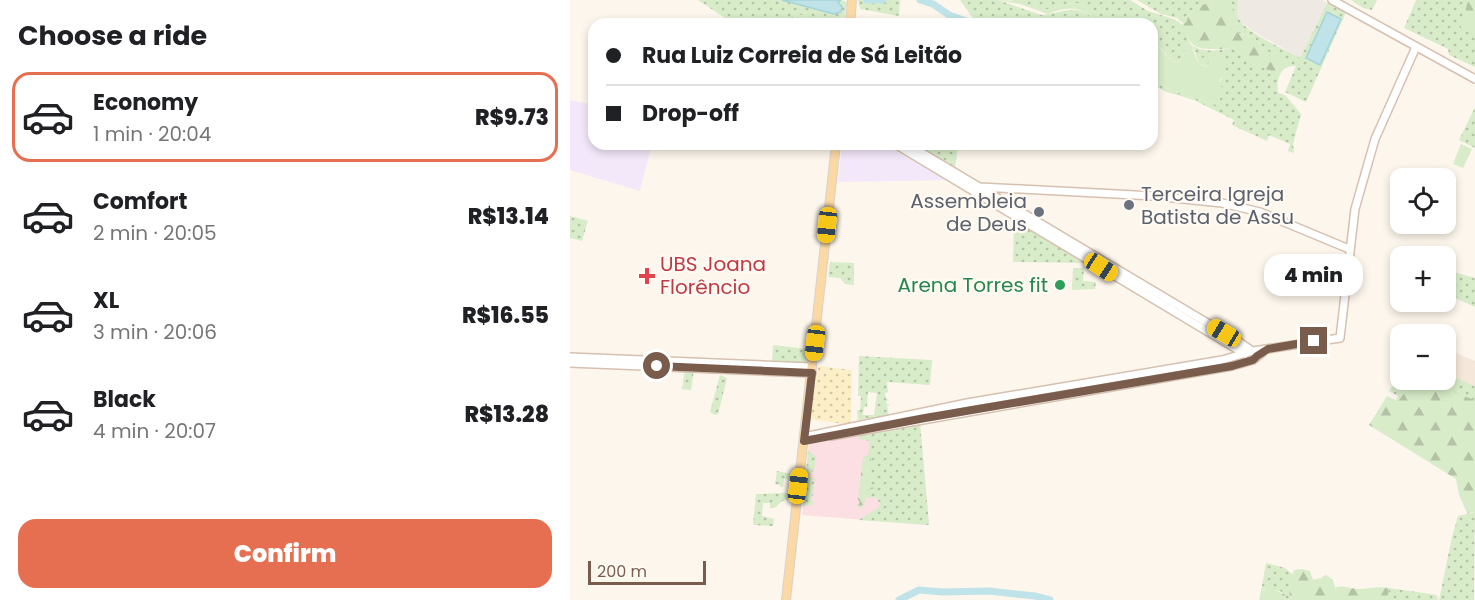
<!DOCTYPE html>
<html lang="en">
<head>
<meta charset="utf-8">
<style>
  :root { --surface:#fff; --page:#f6f6f6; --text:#202124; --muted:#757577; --line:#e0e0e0; --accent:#e76f51 }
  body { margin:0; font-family:Poppins,sans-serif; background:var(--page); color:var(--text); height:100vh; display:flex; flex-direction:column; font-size:22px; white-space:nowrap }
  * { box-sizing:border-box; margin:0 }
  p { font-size:20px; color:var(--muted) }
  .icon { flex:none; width:33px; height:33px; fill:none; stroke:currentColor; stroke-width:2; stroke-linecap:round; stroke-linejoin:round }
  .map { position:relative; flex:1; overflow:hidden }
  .sheet { display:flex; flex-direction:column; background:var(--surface); width:570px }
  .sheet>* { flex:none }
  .top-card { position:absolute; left:18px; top:18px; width:570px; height:132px; border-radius:18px; box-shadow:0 3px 9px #0003; display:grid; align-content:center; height:132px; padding:0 18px; background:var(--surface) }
  .buttons { position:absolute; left:820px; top:168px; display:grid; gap:12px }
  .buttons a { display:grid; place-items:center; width:66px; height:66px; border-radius:12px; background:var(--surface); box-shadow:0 3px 9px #0003; font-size:30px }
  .scale { position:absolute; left:18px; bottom:15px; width:118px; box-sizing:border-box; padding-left:6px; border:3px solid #7a5c4d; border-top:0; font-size:16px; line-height:21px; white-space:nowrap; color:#7a5c4d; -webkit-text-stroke:4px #fffaf3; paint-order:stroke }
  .end { position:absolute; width:27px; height:27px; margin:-14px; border:8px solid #7a5c4d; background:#fff; box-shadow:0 0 0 3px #fff }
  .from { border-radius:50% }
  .bubble { position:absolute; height:42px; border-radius:18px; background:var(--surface); box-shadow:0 3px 9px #0003; font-size:20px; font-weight:800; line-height:42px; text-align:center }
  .car { position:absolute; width:18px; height:36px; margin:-18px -9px; border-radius:8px; box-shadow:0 0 4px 2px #0007; background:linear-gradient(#f5c518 24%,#345 0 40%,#f5c518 0 76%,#345 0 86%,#f5c518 0) }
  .top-card b { display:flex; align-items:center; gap:21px; height:57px; font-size:22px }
  .top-card b+b { border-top:2px solid var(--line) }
  .top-card i { width:15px; height:15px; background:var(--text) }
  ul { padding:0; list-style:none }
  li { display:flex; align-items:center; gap:18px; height:90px; margin:0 12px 9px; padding:0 6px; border:3px solid transparent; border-radius:18px }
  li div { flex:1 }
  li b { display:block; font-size:22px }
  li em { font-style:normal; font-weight:800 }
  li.current { border-color:var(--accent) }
  li>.icon { width:54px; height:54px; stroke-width:1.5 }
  h2 { padding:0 18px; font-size:27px; line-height:72px }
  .button { display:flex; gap:12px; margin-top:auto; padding:12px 18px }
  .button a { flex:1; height:69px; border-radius:18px; background:var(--accent); color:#fff; font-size:24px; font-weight:800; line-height:69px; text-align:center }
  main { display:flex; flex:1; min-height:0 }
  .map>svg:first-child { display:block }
  .residential { fill:#f5e8da }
  .industrial { fill:#efe9e4 }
  .education { fill:#f3e8fa }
  .medical { fill:#fbdfe3 }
  .green { fill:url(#green-dots); fill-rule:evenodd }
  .forest { fill:url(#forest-firs) }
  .sand { fill:url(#sand-dots) }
  .pitch { fill:#d8ecc9 }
  .water { fill:#bfe3e8; stroke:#a5d3da; stroke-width:1.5 }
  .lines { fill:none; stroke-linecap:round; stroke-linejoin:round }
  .river { stroke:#bfe3e8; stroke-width:7 }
  .secondary-casing { stroke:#d6c0b0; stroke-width:10 }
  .primary-casing { stroke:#dad1cd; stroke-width:10 }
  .secondary { stroke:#fff; stroke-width:7 }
  .primary { stroke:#fbd9a5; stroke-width:8 }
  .route { stroke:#7a5c4d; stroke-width:8 }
  .worship-dot { fill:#6b7280; stroke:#fffaf3; stroke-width:2 }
  .health-dot { fill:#e0444e; stroke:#fffaf3; stroke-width:2 }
  .leisure-dot { fill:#2e9e5b; stroke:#fffaf3; stroke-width:2 }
  .labels { text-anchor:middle; stroke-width:4.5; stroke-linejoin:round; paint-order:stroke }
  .worship-label { font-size:20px; fill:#5b616d; stroke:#fffaf3; text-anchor:start }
  .health-label { font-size:20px; fill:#be3a42; stroke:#fffaf3; text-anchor:start }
  .leisure-label { font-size:20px; fill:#27864d; stroke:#fffaf3; text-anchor:end }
</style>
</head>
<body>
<main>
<section class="sheet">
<h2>Choose a ride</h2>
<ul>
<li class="current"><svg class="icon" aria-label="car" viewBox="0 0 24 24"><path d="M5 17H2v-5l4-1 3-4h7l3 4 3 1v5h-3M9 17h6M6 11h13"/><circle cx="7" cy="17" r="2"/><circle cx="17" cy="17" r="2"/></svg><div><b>Economy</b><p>1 min · 20:04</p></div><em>R$9.73</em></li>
<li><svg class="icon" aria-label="car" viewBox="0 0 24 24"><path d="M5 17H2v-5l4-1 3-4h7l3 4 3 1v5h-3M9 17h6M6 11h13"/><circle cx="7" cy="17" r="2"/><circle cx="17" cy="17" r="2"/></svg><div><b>Comfort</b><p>2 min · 20:05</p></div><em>R$13.14</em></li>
<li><svg class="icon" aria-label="car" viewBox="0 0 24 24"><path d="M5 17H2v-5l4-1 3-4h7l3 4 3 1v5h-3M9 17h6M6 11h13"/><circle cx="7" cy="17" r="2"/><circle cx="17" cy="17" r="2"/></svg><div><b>XL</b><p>3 min · 20:06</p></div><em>R$16.55</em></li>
<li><svg class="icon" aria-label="car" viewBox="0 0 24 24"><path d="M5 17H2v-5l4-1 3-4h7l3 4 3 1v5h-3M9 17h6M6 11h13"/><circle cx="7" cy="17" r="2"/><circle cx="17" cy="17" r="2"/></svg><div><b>Black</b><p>4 min · 20:07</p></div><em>R$13.28</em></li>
</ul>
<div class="button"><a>Confirm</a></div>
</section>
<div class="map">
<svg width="905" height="600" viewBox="0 0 905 600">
  <defs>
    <pattern id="green-dots" width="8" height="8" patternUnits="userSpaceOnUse" patternTransform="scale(1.5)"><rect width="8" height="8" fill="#d8ecc9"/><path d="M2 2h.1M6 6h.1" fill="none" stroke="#b4c2a5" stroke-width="1.8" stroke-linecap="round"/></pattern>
    <pattern id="forest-firs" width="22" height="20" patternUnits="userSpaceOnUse" patternTransform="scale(1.5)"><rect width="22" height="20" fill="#d8ecc9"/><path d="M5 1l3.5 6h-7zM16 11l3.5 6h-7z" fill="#b4c2a5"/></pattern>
    <pattern id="sand-dots" width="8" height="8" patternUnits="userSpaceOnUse" patternTransform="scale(1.5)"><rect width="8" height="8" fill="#fcefc7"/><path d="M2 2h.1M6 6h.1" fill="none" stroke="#d1c5a4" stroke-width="1.8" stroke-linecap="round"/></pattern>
  </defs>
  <rect width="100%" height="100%" fill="#fdf6ec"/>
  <path class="residential" d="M876,349l29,12v25l-29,-13z"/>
  <path class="industrial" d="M669,0h83l5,3 -27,55 -44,-25 -17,-12 -3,-12z"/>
  <path class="education" d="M0,100l24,5v39h58l-12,47 -70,-21z
    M272,144h41l64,36 -109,2z"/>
  <path class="medical" d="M350,423l9,102 -127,-10 7,-72z"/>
  <path class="green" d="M128,0h84l52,14 4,-12 3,-2 6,2 -3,22h-110z
    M288,0h42l-1,16 -39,-7z
    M390,0h38l43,15c22,-2 41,-15 55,9h-119z
    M440,0h120l18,11 26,8 9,6 6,16 -10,22c-13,-3 -15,-16 -27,-21v-18h-43l-22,-16 -10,-5 -12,1 -14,5h-11z
    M567,0h76c-11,7 -24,6 -26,21l-3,3 -7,-6 -16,-4z
    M660,0h9c-2,7 -3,12 0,19 5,12 48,32 61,39l27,-55 19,9 -40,90 -21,-10 11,-26c-16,-1 -20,13 -18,27l7,2 16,19 -8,30 1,9 -6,-2 2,-7 -21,-9 -2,6 -35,-16 2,-5 -40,-20 -30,-9 -12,-7v-5l18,11 47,15 5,-11h3l-6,-11 6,-10 -19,-13 3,2 -2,5 -8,-4 -7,-18c10,8 29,6 41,2l8,8 3,-3c8,10 20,18 32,19l6,-5c-9,-10 -21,-17 -28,-29l-15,-4 -3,-19z
    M781,0h26l-5,10 -9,-2z
    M846,0h59v67l-26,-12 -1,-6 -44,-21z
    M905,107v41l-16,-8z
    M345,144h43l-3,25 -40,-22z
    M0,216l18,5 -6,20 -12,-3z
    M444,219l75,44 -76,-1z
    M260,262l24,1v22l-9,-1 -5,-6 -12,-1z
    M503,268h11l-1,13 13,1 -1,7 -23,1z
    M876,270l29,8v29l-29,-13z
    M203,345l35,4 -2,16 -34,-2z
    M289,356l73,4 -2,25 -43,-3 1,10 -3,1 1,6 3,1 -3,1 1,3 3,1 -3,1 2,9 -20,6 -1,-3 -10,2 -1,-10h3l1,-14h-3zM298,392l9,1 -3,22h-11l1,-8h3z
    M115,369l9,1 -3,20 -9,-1z
    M831,373v7h18l-20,19 -2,7 -5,2 6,-12 -9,-5z
    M876,373l29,13v19l-38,-12 -15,-13h24z
    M150,375l7,3 -9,36 -3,1 -5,-3z
    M350,423l9,102 -70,-5 20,-13 1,-4 -5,-6 -8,1 -4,-6 7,-51 -11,-2v-5z
    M238,450l8,7 -2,12 -4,6 -4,-1z
    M207,471l19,4v5l-12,-1 -1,8h-3v-2l-5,-1z
    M236,477l8,1 2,2 -3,1 2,1 -2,3 2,1 -3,1 3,1 -3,1 2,1h-2l2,2 -2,1 1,3 -2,1 2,1 -2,1 2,2 -1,5 -9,-1z
    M220,493v7h-6l-10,8h-4v-5h-7l-1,13 12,3 -1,7 -20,-1 3,-31z
    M905,512l-1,88h-35l13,-63 6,-21z
    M696,563l19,5 7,6 -3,26h-5l1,-6 -5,-3 -15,-2 -4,2z
    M819,588l48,7 1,5h-51z"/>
  <path class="forest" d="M643,0h17l6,14 3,19 15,4 6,9 29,18c-5,1 -9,6 -13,7 -10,2 -26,-12 -32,-18l-2,3 -9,-9c-9,3 -15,2 -24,2 -18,-1 -20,-7 -26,-24l4,-4c2,-15 15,-14 26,-21z
    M900,0h5v29l-11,1 -3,-1v-10l4,-2 2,-15z
    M221,13l16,3 10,6v2h-23l-2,-2z
    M845,380h10l10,11c14,-5 27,5 40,9v112l-8,1 -8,-18 -3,-16 -87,-54 18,-29 11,5z
    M299,455l2,3 -3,29 7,1 -8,2 -2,12 -4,6 -4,-1 3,-5 -2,-2 5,-43z
    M732,569l8,2 3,9 8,-2 4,-3c7,2 9,6 10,13 9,-4 16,2 25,1 10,-1 18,-3 29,-1l-2,12h-98l2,-22 3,-8z
    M699,588l16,6 -1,6h-25l2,-9z"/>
  <path class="sand" d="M248,366l34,4 -1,53 -7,1 -34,-5z"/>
  <path class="pitch" d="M427,0l22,1 21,8h11l14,-5 12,-1 10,5 22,16h-6l-6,-3 -1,3c-10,-19 -30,-18 -48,-10l-28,-10z
    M619,41c7,10 4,22 18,26l2,-5 -7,-5h4l3,-4 14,6 2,18 -4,1 -2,4 6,12h-3l-5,11 -47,-15 -18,-11v-37c11,5 14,19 27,21z
    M891,144l11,5 -9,19 -10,-4z"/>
  <path class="water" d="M212,0h59l-3,2 4,5 -1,5 -7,2z
    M757,12l14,7 -21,46 -14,-7z"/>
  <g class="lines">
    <path class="river" d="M297,0h16
      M350,0l13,4 16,11 23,8
      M329,600l20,-10 24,2 46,-1 46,5 15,4"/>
    <defs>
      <path id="secondary" d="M762,0l143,79
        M325,144l350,210
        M337,144l329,196 19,13
        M410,187l174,9 68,7 38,9 89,37
        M0,357l242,10
        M0,363l242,10
        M261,436l401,-70 21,-6 10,-8
        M234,437l163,-34 255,-43 31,-9 87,-13 15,-129 20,-70 41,-92"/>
      <path id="primary" d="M280,24l2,-24
        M216,600l50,-456"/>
    </defs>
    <use href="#secondary" class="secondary-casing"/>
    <use href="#primary" class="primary-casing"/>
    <use href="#secondary" class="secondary"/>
    <use href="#primary" class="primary"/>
  </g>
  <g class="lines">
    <path class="route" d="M87,366l155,7 -8,68 121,-23 307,-52 21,-6 4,-4 11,-7 46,-8"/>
  </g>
  <g class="worship-dot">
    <circle cx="559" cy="205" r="6"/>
    <circle cx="469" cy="212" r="6"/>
  </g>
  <path class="health-dot" d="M74 267h6v6h6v6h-6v6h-6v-6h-6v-6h6z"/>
  <circle class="leisure-dot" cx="490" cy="285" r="6"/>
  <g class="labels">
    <g class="worship-label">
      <text x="571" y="201">Terceira Igreja<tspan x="571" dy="23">Batista de Assu</tspan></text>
      <text x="457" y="208" text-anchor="end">Assembleia<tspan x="457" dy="23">de Deus</tspan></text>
    </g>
    <g class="health-label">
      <text x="90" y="271">UBS Joana<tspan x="90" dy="23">Florêncio</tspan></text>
    </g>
    <g class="leisure-label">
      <text x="478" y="292">Arena Torres fit</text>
    </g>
  </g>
</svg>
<div class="buttons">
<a><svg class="icon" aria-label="locate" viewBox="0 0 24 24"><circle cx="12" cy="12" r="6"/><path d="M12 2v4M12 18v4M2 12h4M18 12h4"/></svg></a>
<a>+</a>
<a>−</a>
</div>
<div class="scale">200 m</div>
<i class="end from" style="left:87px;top:366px"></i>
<i class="end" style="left:744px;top:341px"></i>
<div class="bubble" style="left:694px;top:254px;width:99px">4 min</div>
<i class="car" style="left:257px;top:225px;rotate:186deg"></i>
<i class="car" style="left:531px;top:267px;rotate:123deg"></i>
<i class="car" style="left:654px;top:333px;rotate:301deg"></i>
<i class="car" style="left:245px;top:343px;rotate:187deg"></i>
<i class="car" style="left:228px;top:486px;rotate:7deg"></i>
<div class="top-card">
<b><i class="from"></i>Rua Luiz Correia de Sá Leitão</b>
<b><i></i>Drop-off</b>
</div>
</div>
</main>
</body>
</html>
